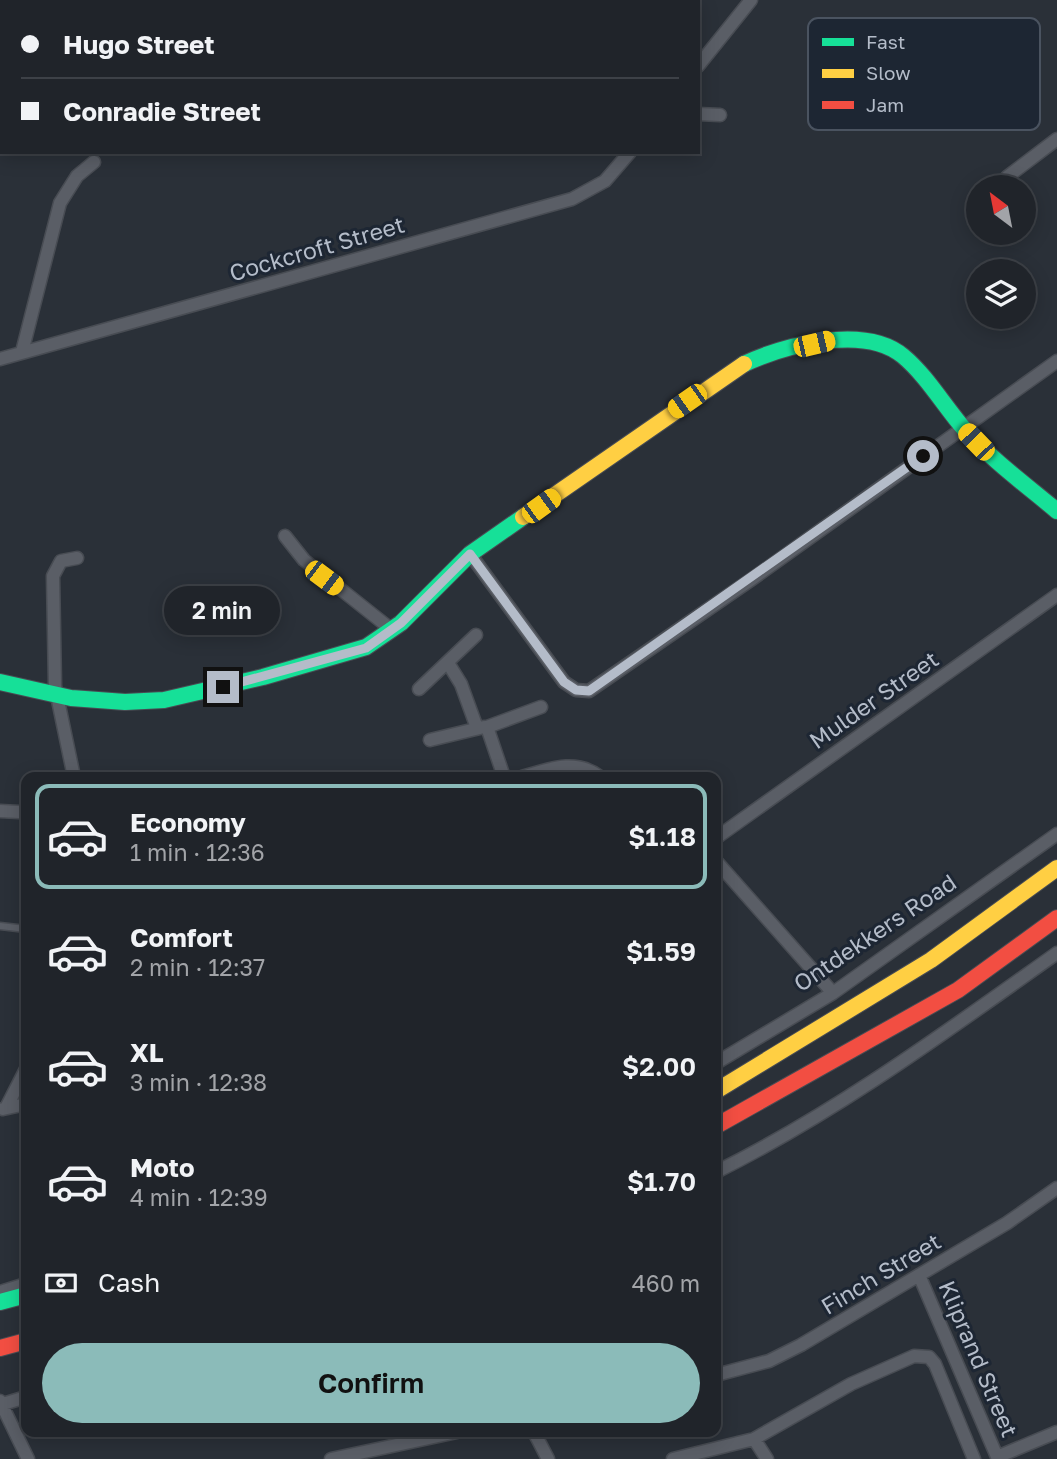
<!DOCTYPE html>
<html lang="en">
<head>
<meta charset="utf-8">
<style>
  :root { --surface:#20242a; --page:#2d3036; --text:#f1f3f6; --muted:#a2a4a8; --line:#3d4147; --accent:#8bbbb9 }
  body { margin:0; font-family:"Golos Text",sans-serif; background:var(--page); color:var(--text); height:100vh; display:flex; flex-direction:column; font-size:26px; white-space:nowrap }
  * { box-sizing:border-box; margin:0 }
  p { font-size:23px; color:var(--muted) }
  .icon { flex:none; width:38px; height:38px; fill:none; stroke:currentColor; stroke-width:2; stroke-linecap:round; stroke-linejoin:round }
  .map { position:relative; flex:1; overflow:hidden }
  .details { position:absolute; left:21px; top:772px; width:700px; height:665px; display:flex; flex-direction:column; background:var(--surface); border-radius:14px; box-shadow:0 4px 18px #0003,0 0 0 2px var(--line) }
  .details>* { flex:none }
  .guide { position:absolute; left:0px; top:0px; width:700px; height:154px; box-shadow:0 4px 18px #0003,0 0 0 2px var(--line); display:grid; align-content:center; height:154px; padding:0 21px; background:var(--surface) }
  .needle { width:46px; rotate:328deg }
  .buttons { position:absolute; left:966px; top:175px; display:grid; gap:14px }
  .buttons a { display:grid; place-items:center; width:70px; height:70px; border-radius:50%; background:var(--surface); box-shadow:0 4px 18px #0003,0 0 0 2px var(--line); font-size:35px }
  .end { position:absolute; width:32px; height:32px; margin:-16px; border:9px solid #b4bcc9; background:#111; box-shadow:0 0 0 4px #111 }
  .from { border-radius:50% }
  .bubble { position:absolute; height:49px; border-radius:24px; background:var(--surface); box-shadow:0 4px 18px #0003,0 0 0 2px var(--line); font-size:23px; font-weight:600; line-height:49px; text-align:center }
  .car { position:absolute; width:21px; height:42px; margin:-21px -10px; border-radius:9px; box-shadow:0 0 5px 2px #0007; background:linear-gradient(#f5c518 24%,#345 0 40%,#f5c518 0 76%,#345 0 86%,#f5c518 0) }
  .guide b { display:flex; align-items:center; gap:24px; height:66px; font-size:26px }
  .guide b+b { border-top:2px solid var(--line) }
  .guide i { width:18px; height:18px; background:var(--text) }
  ul { padding:12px 0 0; list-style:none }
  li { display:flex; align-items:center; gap:21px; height:105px; margin:0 14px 10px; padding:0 7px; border:4px solid transparent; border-radius:14px }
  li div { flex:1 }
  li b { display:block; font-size:26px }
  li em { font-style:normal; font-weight:600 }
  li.current { border-color:var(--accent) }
  li>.icon { width:63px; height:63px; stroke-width:1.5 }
  .pay { display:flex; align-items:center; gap:18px; height:77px; padding:0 21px; font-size:26px }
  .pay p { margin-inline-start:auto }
  .button { display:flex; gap:14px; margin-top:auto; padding:14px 21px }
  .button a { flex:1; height:80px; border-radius:42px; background:var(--accent); color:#111; font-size:28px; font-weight:600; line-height:80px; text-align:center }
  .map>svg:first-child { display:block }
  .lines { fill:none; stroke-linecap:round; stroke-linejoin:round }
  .lane-casing { stroke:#484c53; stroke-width:9 }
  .street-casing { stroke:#484c53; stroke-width:15 }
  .fast-casing { stroke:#484c53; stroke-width:18 }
  .slow-casing { stroke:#484c53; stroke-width:18 }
  .jam-casing { stroke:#484c53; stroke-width:18 }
  .lane { stroke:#5a5e66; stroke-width:6 }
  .street { stroke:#5a5e66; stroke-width:12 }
  .fast { stroke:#16e098; stroke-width:16 }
  .slow { stroke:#ffcf43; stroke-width:16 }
  .jam { stroke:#f24e42; stroke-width:16 }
  .route { stroke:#b4bcc9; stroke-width:9 }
  .labels { text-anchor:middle; stroke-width:6; stroke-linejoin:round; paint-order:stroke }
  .street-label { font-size:23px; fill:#b4bcc9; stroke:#1d2633 }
  .key { fill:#1d2633; stroke:#4a5360; stroke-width:2 }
  .key-label { font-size:19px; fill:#b4bcc9 }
</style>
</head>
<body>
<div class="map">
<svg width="1057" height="1459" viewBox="0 0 1057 1459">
  <rect width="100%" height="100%" fill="#2a3038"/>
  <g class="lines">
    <defs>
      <path id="lane" d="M0,926l26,3"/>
      <path id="street" d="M97,2l2,-2
        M698,66l53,-66
        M0,70l2,-2
        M698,114l22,1
        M1007,177l50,-38
        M22,352l38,-149 17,-27 17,-14
        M0,359l572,-160 33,-18 25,-29
        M285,536l19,24 88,70
        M470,554l94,128 12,8 13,1 163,-112 305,-218
        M448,663l13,21 16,44
        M419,689l57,-54
        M430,740l54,-13
        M74,777l-19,-91 -2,-110 8,-15 16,-3
        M504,777l-17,-50 54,-20
        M522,777c27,-8 54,-19 78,0
        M0,811l19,1
        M716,838l341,-243
        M716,861l117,132
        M716,1063l117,-70 224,-159
        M6,1108l20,-39
        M3,1109l23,-5
        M716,1172c121,-60 231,-141 341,-219
        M919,1275l79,184
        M0,1292l26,-8
        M716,1375l53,-14 32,-16 206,-122 50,-35
        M0,1401l28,58
        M3,1404l23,-7
        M534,1432l14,27
        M754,1439l13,20
        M997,1457l60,-25
        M331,1459l126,-27
        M673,1459l81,-20 97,-55 63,-28 15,1 6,7 39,95"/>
      <path id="fast" d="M744,364c41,-19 121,-40 159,-8 24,20 41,50 62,74 27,30 61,55 92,81
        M0,682l71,16 54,4 39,-2 99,-23 103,-30 35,-24 69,-69 53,-37
        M0,1302l26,-7"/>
      <path id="slow" d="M523,517l221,-153
        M716,1091l215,-131 126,-92"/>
      <path id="jam" d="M716,1126l242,-136 99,-72
        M0,1348l26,-7"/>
    </defs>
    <use href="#lane" class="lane-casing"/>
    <use href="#street" class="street-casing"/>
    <use href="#fast" class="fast-casing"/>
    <use href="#slow" class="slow-casing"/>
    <use href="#jam" class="jam-casing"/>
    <use href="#lane" class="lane"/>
    <use href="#street" class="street"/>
    <use href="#fast" class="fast"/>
    <use href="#slow" class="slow"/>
    <use href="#jam" class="jam"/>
  </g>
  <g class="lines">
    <path class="route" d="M223,687l143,-39 35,-25 69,-69 94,128 12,8 13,1 334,-235"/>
  </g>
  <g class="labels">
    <g class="street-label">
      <text transform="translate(317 249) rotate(-16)" y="8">Cockcroft Street</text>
      <text transform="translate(874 700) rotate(-35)" y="8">Mulder Street</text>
      <text transform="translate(875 933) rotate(-34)" y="8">Ontdekkers Road</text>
      <text transform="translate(881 1274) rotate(-31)" y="8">Finch Street</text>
      <text transform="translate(978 1359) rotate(67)" y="8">Kliprand Street</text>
    </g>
  </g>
  <rect x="808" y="18" width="232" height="112" rx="10" class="key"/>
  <rect x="822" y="38" width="32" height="8" fill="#16e098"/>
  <rect x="822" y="69" width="32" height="9" fill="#ffcf43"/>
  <rect x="822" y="101" width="32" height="8" fill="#f24e42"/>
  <g class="key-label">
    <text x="866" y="49">Fast</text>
    <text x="866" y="80">Slow</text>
    <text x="866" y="112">Jam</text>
  </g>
</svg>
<div class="buttons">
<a><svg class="needle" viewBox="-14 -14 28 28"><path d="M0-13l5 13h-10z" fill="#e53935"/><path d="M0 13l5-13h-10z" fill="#a2a4a8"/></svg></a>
<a><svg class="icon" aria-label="layers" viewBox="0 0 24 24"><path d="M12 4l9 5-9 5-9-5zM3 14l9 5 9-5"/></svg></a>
</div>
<i class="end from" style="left:923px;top:456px"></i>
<i class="end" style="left:223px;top:687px"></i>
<div class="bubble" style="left:164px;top:586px;width:116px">2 min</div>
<i class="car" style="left:814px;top:344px;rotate:77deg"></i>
<i class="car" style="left:687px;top:401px;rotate:235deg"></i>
<i class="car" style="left:976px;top:442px;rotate:316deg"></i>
<i class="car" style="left:541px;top:506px;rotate:54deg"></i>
<i class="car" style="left:324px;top:578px;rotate:127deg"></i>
<div class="guide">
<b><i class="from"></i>Hugo Street</b>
<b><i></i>Conradie Street</b>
</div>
<section class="details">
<ul>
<li class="current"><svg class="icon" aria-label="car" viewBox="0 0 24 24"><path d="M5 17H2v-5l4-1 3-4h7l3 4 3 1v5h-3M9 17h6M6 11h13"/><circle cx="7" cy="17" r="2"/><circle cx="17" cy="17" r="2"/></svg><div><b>Economy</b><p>1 min · 12:36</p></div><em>$1.18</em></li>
<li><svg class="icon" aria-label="car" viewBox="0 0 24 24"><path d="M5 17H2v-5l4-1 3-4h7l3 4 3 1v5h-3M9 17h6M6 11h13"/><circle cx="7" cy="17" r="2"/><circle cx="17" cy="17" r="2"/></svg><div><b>Comfort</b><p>2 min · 12:37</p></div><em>$1.59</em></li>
<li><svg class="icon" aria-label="car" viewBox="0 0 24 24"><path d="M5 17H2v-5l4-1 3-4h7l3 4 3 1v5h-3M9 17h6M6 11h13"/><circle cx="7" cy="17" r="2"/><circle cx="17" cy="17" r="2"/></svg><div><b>XL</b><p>3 min · 12:38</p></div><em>$2.00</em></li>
<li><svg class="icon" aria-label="car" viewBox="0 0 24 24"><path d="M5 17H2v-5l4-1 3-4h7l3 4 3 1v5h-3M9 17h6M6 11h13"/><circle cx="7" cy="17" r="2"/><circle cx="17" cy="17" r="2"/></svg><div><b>Moto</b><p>4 min · 12:39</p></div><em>$1.70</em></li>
</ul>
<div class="pay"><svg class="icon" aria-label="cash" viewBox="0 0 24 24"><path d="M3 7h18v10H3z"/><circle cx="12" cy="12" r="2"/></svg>Cash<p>460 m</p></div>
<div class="button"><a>Confirm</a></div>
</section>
</div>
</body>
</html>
